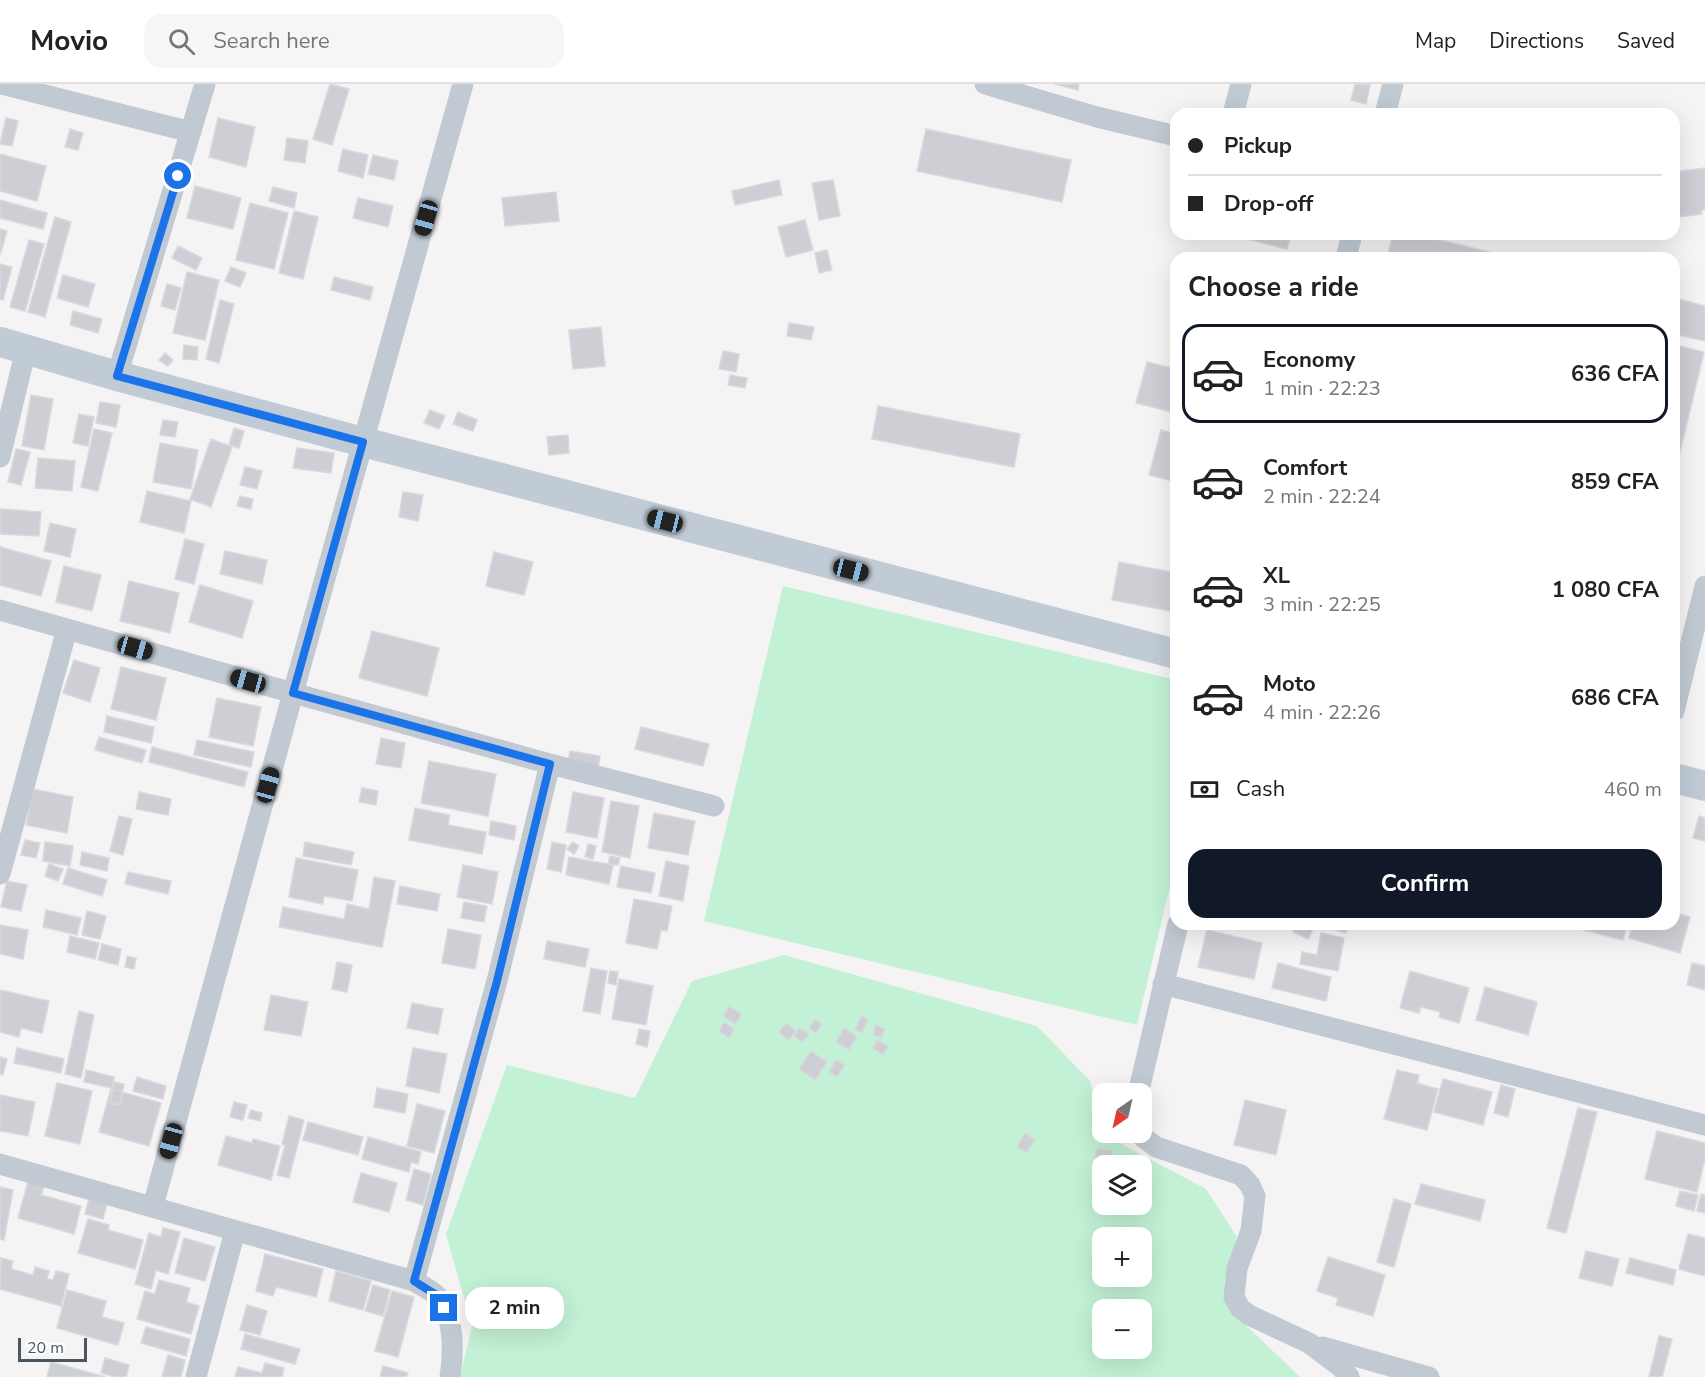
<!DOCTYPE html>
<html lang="en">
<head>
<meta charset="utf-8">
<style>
  :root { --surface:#fff; --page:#f6f6f6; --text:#222; --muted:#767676; --line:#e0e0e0; --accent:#111827 }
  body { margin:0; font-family:"Nunito Sans",sans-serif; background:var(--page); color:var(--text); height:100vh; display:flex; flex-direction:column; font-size:22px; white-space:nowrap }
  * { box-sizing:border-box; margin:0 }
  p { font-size:20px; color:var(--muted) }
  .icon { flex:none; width:33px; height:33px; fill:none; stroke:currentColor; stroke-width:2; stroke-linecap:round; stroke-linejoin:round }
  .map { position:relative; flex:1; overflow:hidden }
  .panel { position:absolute; left:1170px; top:168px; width:510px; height:678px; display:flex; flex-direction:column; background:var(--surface); border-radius:18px; box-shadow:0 6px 24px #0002 }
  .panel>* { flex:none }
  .banner { position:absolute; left:1170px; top:24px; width:510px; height:132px; border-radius:18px; box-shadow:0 6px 24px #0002; display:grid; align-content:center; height:132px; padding:0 18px; background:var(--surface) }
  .needle { width:39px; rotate:214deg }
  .buttons { position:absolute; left:1092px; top:999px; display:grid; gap:12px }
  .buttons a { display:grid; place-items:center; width:60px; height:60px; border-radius:12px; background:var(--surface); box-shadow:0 6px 24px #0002; font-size:30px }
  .scale { position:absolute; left:18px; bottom:15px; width:69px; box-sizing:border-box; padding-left:6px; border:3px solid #4a5661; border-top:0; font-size:16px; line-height:21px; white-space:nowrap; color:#4a5661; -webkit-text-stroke:4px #fff; paint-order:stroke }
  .end { position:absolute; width:27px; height:27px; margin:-14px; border:8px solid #1a73e8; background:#fff; box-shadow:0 0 0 3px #fff }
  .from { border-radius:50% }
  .bubble { position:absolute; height:42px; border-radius:18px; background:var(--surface); box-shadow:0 6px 24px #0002; font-size:20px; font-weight:700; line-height:42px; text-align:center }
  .car { position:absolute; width:18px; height:36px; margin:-18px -9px; border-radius:8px; box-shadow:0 0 4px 2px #0007; background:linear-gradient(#222 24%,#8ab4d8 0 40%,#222 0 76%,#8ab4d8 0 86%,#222 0) }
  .banner b { display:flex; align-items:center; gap:21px; height:57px; font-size:22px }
  .banner b+b { border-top:2px solid var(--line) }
  .banner i { width:15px; height:15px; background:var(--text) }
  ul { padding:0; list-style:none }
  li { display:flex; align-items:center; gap:18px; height:99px; margin:0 12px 9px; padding:0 6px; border:3px solid transparent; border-radius:18px }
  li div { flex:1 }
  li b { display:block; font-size:22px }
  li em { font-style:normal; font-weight:700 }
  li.on { border-color:var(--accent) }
  li>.icon { width:54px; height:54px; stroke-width:1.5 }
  h2 { padding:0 18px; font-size:27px; line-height:72px }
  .pay { display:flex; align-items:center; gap:15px; height:66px; padding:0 18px; font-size:22px }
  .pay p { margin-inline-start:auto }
  .button { display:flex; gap:12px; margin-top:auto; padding:12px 18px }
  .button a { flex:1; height:69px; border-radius:18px; background:var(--accent); color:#fff; font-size:24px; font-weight:700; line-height:69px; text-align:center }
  header { display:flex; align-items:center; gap:36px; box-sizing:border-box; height:84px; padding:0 30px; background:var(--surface); border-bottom:2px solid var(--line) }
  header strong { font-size:28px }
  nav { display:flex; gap:33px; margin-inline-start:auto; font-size:21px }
  .search { width:420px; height:54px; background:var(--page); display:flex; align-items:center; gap:15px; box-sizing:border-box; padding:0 21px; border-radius:18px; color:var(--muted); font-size:22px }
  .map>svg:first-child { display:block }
  .green { fill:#c3f1d5; fill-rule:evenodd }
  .building { fill:#cdcfd5; stroke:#d7d9de; stroke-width:1.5 }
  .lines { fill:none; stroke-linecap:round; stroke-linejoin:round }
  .street { stroke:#c1cad2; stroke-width:21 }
  .secondary { stroke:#c1cbd6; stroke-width:30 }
  .route { stroke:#1a73e8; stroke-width:8 }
</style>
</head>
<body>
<header>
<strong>Movio</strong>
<div class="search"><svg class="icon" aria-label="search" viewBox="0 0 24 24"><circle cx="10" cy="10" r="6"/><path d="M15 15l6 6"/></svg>Search here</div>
<nav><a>Map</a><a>Directions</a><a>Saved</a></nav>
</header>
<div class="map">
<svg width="1705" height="1293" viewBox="0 0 1705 1293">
  <rect width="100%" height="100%" fill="#f5f3f3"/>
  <path class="green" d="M783,502l393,94v180l-39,165 -433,-104z
    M784,871l253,71 53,55 12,44v7l3,1 1,3 100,53 31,48 -13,46 7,28 69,66h-840l12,-51 -26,-92 61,-169 128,33 57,-117zM1102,1082h40v38h-40zM1102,1154h40v38h-40zM1102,1226h40v38h-40z"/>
  <path class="building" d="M330,0l19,5 -17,56 -19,-6z
    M1054,0h25l-1,6z
    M1355,0l15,1 -4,19 -15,-4z
    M6,34l12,3 -6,25 -12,-2z
    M218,34l37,9 -9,40 -37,-10z
    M70,45l13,4 -5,17 -13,-3z
    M926,45l145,31 -9,42 -145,-31z
    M287,54l21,3 -3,22 -21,-3z
    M343,65l25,6 -5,23 -25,-7z
    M0,70l46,12 -9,35 -37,-10z
    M373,71l25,6 -4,19 -26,-6z
    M1705,84v42h-4l1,4 -23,3v-4l-5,1v-42z
    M779,96l3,15 -47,10 -3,-14z
    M833,96l7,36 -21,4 -7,-37z
    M195,102l46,12 -8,31 -46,-11z
    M273,103l24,6 -3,15 -25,-7z
    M556,108l3,29 -54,5 -3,-28z
    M358,114l35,8 -5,21 -35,-9z
    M0,116l47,13 -4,16 -43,-11z
    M250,119l38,10 -14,56 -38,-9z
    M294,127l24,6 -15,62 -24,-6z
    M55,133l16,5 -26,95 -17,-5z
    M805,136l8,30 -27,7 -8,-30z
    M0,145l7,2 -7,24z
    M1227,150h64l-4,15z
    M1393,150h23l73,18 -1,6h-101z
    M29,156l15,4 -19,67 -15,-4z
    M178,162l24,12 -6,12 -24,-12z
    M827,166l5,20 -13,3 -4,-20z
    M1489,168l24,6h-25z
    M0,180l12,3 -9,33 -3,-1z
    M231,183l15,6 -6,14 -15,-6z
    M187,188l32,8 -14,60 -32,-7z
    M63,191l32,9 -7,23 -31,-9z
    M334,193l39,10 -3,13 -39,-10z
    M167,200l14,4 -6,22 -14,-4z
    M1674,214l31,8v35l-31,-7z
    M220,216l14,4 -15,59 -13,-4z
    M73,227l29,8 -4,14 -28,-8z
    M789,239l25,4 -3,13 -24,-4z
    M601,243l4,39 -32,3 -4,-39z
    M184,261l14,2 -1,13 -14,-1z
    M1675,261l29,7 -27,112 -3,-1z
    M723,267l16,3 -3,18 -17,-3z
    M165,269l8,7 -5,6 -9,-6z
    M1147,278l29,7v44l-40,-10z
    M730,291l17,3 -2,10 -17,-3z
    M31,311l22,4 -9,51 -22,-4z
    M100,318l20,3 -4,22 -20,-4z
    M878,322l142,28 -6,33 -142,-28z
    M430,326l15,6 -6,13 -15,-6z
    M458,328l19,8 -4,11 -20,-7z
    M79,330l15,3 -6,29 -15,-3z
    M163,336l15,2 -3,15 -15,-2z
    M234,344l10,3 -5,17 -10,-3z
    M94,345l18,4 -14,58 -17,-4z
    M1161,346l15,4v48l-27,-7z
    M568,351l1,18 -20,2 -2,-18z
    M211,355l21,8 -21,60 -21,-8z
    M160,359l38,7 -7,39 -38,-7z
    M297,364l37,5 -3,20 -38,-5z
    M16,365l14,3 -9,33 -13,-3z
    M38,374l37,3 -3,30 -37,-3z
    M245,383l17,4 -5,18 -17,-4z
    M147,407l44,10 -7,32 -44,-11z
    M403,408l20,3 -5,26 -19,-4z
    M240,412l13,3 -2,10 -14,-3z
    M0,425l41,3 -2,24 -39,-2z
    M50,439l26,6 -6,28 -26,-6z
    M185,455l19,5 -10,40 -19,-5z
    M0,463l51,14 -10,35 -41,-11z
    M225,467l42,9 -5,24 -42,-10z
    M494,468l39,10 -9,33 -38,-9z
    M1119,478l57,11v39l-64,-12z
    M64,482l37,9 -9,36 -36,-9z
    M129,497l50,12 -9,40 -50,-12z
    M200,501l53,16 -11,37 -53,-16z
    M372,547l67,17 -12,48 -68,-18z
    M74,576l26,8 -10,34 -27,-9z
    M121,583l45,11 -10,42 -45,-11z
    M217,614l44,9 -8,39 -44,-9z
    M107,632l47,11 -3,16 -47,-11z
    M641,643l68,17 -6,22 -68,-17z
    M99,653l47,13 -4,13 -47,-13z
    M381,654l24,5 -4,25 -25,-4z
    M197,656l57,12 -3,15 -57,-12z
    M152,663l96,25 -4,15 -95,-25z
    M570,667l30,5 -4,24 -30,-6z
    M429,677l67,13 -8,42 -67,-13z
    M362,704l16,3 -2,14 -17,-3z
    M33,705l40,8 -6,36 -41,-8z
    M139,708l32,7 -3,16 -32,-6z
    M573,708l31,6 -7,40 -31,-6z
    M611,717l28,5 -9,52 -28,-6z
    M415,724l35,7 -2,10 38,7 -4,22 -73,-14z
    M654,729l41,8 -7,34 -40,-7z
    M119,732l13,3 -9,36 -13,-4z
    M1699,732l6,2v23l-12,-3z
    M491,737l25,5 -2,14 -25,-5z
    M25,756l15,3 -4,15 -15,-3z
    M45,758l28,4 -3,20 -27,-5z
    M305,758l49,10 -3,13 -48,-9z
    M552,758l14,3 -5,27 -14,-3z
    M573,758l6,4 -5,8 -7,-5z
    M588,760l8,2 -3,13 -8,-2z
    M82,768l27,6 -2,13 -27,-6z
    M610,772l10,2 -2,7 -10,-1z
    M569,773l44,8 -4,19 -43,-9z
    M296,774l62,12 -6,31 -28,-5 -1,8 -34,-7z
    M666,777l23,5 -6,35 -24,-5z
    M49,780l14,5 -5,12 -13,-5z
    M463,781l35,7 -6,32 -35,-7z
    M621,782l34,7 -4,20 -34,-6z
    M68,784l39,12 -5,16 -39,-12z
    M128,788l43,9 -3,13 -43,-10z
    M374,793l21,4 -13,66 -103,-20 4,-20 61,12 3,-15 22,5z
    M7,797l20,4 -6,26 -20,-4z
    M400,802l40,8 -3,17 -40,-7z
    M634,815l38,7 -5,25 -6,-1 -4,19 -31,-6z
    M464,818l23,4 -3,16 -23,-4z
    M46,826l35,8 -4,17 -34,-8z
    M87,827l19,5 -6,23 -18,-4z
    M1674,828l16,5 -10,36 -51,-15 4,-14h41z
    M1297,840h5l11,5 -5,10 -15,-7z
    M1314,840h34l-2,9z
    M1561,840h66l-4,16z
    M0,841l28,5 -5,29 -23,-5z
    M448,845l33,6 -6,34 -33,-6z
    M1207,846l55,13 -8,36 -56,-12z
    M1321,849l23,5 -6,33 -38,-7 2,-12 15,3z
    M70,852l29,7 -4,16 -28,-7z
    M547,857l42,8 -4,18 -41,-8z
    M102,860l19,5 -3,16 -20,-5z
    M127,872l9,2 -2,11 -9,-2z
    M337,878l15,3 -5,27 -15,-3z
    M1278,879l53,14 -5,24 -54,-13z
    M1692,879l13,3v24l-18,-5z
    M591,884l16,3 -7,43 -17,-3z
    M610,887l8,1 -2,13 -8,-2z
    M1410,887l59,17 -10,35 -20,-6 1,-5 -19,-5 -2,6 -19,-5z
    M619,895l34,7 -7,39 -34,-6z
    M1485,903l52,15 -9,33 -52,-15z
    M0,906l49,11 -7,32 -21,-5 -2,9 -19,-5z
    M271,911l37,7 -7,34 -37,-6z
    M412,919l31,6 -5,25 -31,-6z
    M729,922l13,8 -7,10 -12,-8z
    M79,927l15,4 -13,63 -16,-4z
    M861,932l7,4 -6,13 -7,-3z
    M815,935l7,5 -6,9 -7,-5z
    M724,938l10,7 -5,9 -10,-7z
    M786,939l10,8 -7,9 -10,-8z
    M876,941l9,4 -4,9 -8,-3z
    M799,944l10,6 -6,8 -9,-6z
    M844,944l13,9 -8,13 -13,-8z
    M639,945l11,2 -3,16 -11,-3z
    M877,956l11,6 -5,9 -10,-7z
    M17,964l47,11 -3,14 -47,-10z
    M413,964l34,6 -8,39 -33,-7z
    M811,967l16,11 -12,18 -16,-11z
    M0,973l7,2 -4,16 -3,-1z
    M836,976l9,5 -8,12 -8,-5z
    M86,986l28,7 -2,11 -28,-6z
    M1397,986l22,5 -2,8 21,6 -11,41 -43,-11z
    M137,993l29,9 -3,13 -30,-8z
    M1443,995l49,13 -9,33 -49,-13z
    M114,998l10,2 -4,21 -10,-2z
    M57,999l35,8 -12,53 -35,-8z
    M1501,1001l14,4 -7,28 -14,-4z
    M377,1004l31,6 -3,19 -31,-6z
    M111,1005l50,14 -12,43 -50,-14z
    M0,1011l35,7 -7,34 -28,-5z
    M1245,1016l41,10 -10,45 -42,-10z
    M234,1018l13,3 -4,15 -13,-3z
    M417,1020l28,7 -11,42 -27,-7z
    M1578,1024l19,4 -31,121 -19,-5z
    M251,1026l11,3 -2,8 -12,-3z
    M289,1032l15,4 -15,58 -12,-3 8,-30 -3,-1z
    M308,1038l55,15 -5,18 -55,-15z
    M1657,1047l48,12v15l-8,34 -52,-13z
    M1025,1049l10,7 -8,13 -10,-6z
    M226,1052l26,7 1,-4 27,7 -9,34 -53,-15z
    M368,1053l53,15 -3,12 -7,-2 -2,10 -47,-13z
    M1097,1064l16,3 -3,15 -16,-3z
    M414,1085l17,5 -8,31 -17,-5z
    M361,1089l36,10 -8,29 -36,-10z
    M28,1098l16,4 -3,9 40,11 -7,28 -56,-16z
    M1421,1100l64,16 -5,21 -65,-17z
    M0,1103l13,3 -9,50 -4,-1z
    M1680,1107l18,4 -4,16 -18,-5z
    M1701,1110l4,1v18l-8,-2z
    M89,1115l18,5 -4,15 -18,-5z
    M1394,1115l17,5 -17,63 -17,-5z
    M88,1135l21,6 -1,5 35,10 -8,29 -57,-16z
    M163,1144l17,4 -12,42 -12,-4 -5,19 -16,-5 14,-51 12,4z
    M1688,1150l17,4v38l-26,-7z
    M184,1154l31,9 -10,34 -30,-8z
    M1586,1167l33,8 -7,27 -33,-8z
    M265,1170l58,15 -7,28 -40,-10 -3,9 -17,-5z
    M1328,1173l57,18 -12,41 -37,-11 2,-7 -21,-7z
    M1,1174l12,3 -2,8 22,6 2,-8 14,4 -2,8 6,1 3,-9 13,3 -8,32 -61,-17z
    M1630,1174l46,12 -3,15 -47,-12z
    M336,1187l35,10 -8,29 -34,-9z
    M159,1196l31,8 -4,14 13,4 -8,28 -54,-15 8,-28 10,3z
    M373,1201l17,5 -7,26 -18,-5z
    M67,1206l39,11 -4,16 22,6 -6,22 -61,-17z
    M392,1207l22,6 -16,60 -23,-6z
    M247,1221l20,6 -7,24 -20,-5z
    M146,1243l44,12 -4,17 -45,-13z
    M245,1250l55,15 -5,15 -54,-15z
    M1659,1252l13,3 -10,38h-13z
    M168,1271l17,5 -4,17h-19z
    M105,1274l24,7 -3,12h-10l-15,-4z
    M51,1278l55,15h-59z
    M265,1279l19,5 -2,9h-47l3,-10 24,6z
    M383,1282l25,7 -2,4h-26z"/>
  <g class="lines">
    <path class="street" d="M1,0l190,48
      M985,0l112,33 79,19
      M1233,30l8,-30
      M1385,30l8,-30
      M1346,174l6,-24
      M117,292l88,-292
      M0,373l26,-108
      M0,526l293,83 257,71 164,42
      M1674,627l31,-125
      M0,790l67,-245
      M1163,900l542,141
      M1138,1010l40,-170
      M1141,1048l2,5 13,10 85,28 9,10 5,11 -4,35 -14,37 -3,29 6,11 9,7 60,28 32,24 8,10
      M0,1080l414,117c8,5 19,10 24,16 17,23 16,54 12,80
      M153,1122l140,-513 170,-609
      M414,1197l83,-300 53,-217
      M1323,1263l106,30
      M196,1293l39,-146"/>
    <path class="secondary" d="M0,258l117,34 246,66 813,212
      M1674,694l31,8"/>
  </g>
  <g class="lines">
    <path class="route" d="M178,92l-61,200 246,66 -70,251 257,71 -53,217 -83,300 24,15 6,12"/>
  </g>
</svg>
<div class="buttons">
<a><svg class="needle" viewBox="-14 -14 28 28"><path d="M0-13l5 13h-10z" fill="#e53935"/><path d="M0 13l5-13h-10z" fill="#767676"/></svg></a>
<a><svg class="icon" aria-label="layers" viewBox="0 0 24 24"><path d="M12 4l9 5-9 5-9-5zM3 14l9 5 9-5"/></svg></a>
<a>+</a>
<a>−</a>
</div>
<div class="scale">20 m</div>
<i class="end from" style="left:178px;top:92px"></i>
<i class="end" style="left:444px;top:1224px"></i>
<div class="bubble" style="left:465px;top:1203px;width:99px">2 min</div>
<i class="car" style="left:426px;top:134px;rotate:196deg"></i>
<i class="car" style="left:665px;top:437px;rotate:284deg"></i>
<i class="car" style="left:851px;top:486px;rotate:104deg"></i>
<i class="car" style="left:135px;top:564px;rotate:106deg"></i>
<i class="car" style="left:248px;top:597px;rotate:286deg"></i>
<i class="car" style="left:268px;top:701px;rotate:15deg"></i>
<i class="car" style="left:171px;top:1057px;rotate:195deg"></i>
<div class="banner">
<b><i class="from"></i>Pickup</b>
<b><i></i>Drop-off</b>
</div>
<section class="panel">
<h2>Choose a ride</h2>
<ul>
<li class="on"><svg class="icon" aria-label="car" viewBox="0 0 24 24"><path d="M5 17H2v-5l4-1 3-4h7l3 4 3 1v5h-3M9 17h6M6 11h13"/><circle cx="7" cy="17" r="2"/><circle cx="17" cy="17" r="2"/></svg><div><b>Economy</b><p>1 min · 22:23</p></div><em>636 CFA</em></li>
<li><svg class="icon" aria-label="car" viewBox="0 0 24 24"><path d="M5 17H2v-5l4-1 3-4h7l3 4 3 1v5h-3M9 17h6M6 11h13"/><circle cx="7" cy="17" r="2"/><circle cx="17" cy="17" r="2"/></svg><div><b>Comfort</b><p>2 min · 22:24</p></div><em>859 CFA</em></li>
<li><svg class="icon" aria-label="car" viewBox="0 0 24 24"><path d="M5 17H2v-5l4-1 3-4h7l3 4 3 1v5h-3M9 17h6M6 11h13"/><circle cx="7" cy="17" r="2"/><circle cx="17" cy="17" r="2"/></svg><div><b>XL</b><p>3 min · 22:25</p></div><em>1 080 CFA</em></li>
<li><svg class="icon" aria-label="car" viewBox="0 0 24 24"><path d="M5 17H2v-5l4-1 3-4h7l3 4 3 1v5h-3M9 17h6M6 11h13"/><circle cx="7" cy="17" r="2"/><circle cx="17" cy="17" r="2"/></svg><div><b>Moto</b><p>4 min · 22:26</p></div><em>686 CFA</em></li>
</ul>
<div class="pay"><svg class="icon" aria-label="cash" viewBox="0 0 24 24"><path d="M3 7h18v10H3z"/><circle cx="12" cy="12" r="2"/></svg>Cash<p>460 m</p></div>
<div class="button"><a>Confirm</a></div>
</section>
</div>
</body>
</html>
